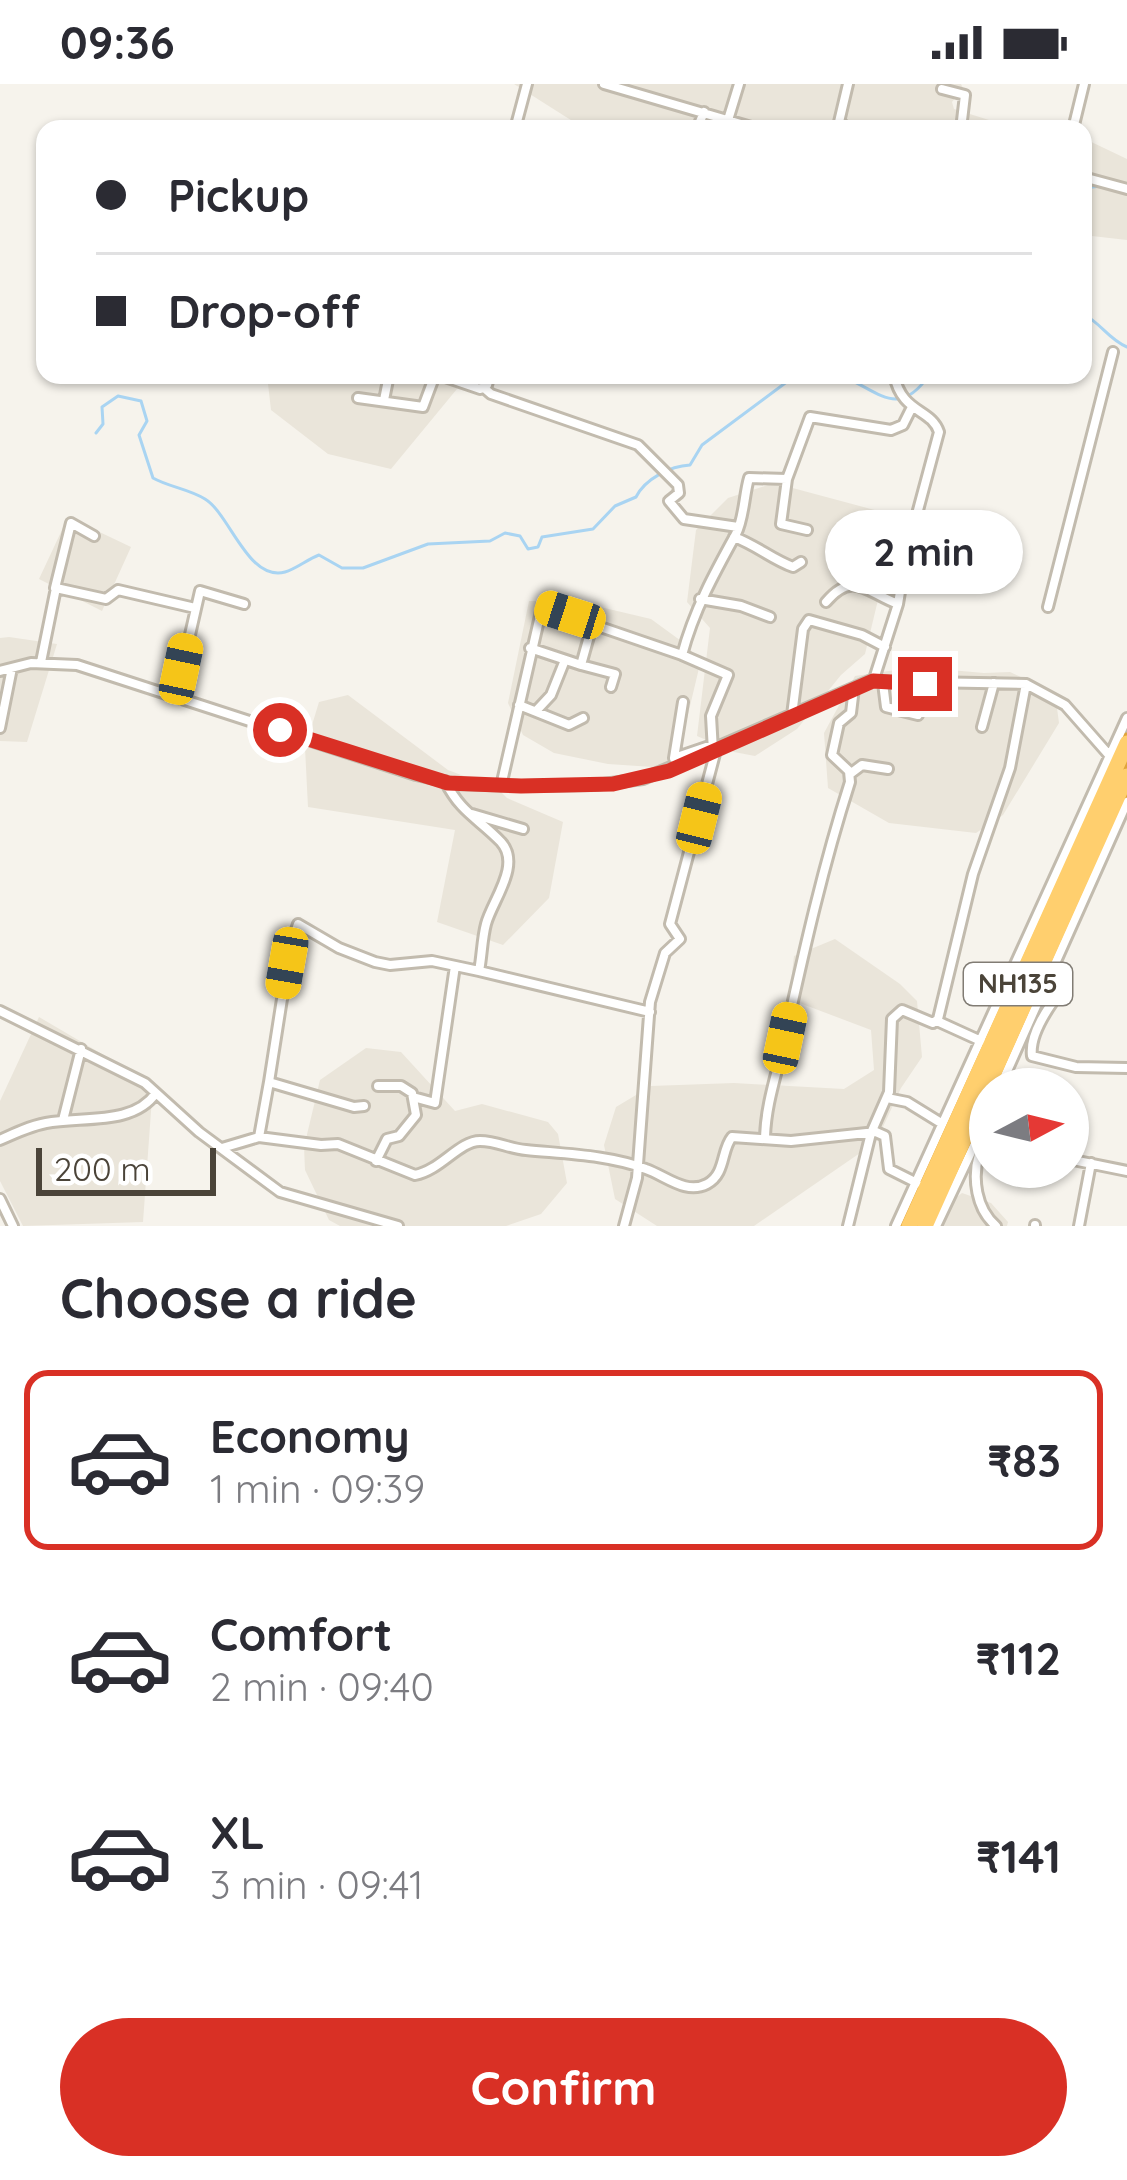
<!DOCTYPE html>
<html lang="en">
<head>
<meta charset="utf-8">
<style>
  :root { --surface:#fff; --page:#f2f2f3; --text:#2b2b33; --muted:#7c7c81; --line:#e1e1e2; --accent:#d93025 }
  body { margin:0; font-family:Quicksand,sans-serif; background:var(--page); color:var(--text); height:100vh; display:flex; flex-direction:column; font-size:45px; white-space:nowrap }
  * { box-sizing:border-box; margin:0 }
  p { font-size:39px; color:var(--muted) }
  .icon { flex:none; width:66px; height:66px; fill:none; stroke:currentColor; stroke-width:2; stroke-linecap:round; stroke-linejoin:round }
  .map { position:relative; height:1142px; overflow:hidden }
  .panel { display:flex; flex-direction:column; background:var(--surface); flex:1 }
  .panel>* { flex:none }
  .banner { position:absolute; left:36px; top:36px; width:1056px; height:264px; border-radius:24px; box-shadow:0 3px 9px #0004; display:grid; align-content:center; height:264px; padding:0 60px; background:var(--surface) }
  .needle { width:78px; rotate:83deg }
  .buttons { position:absolute; left:969px; top:984px; display:grid; gap:24px }
  .buttons a { display:grid; place-items:center; width:120px; height:120px; border-radius:50%; background:var(--surface); box-shadow:0 3px 9px #0004; font-size:60px }
  .scale { position:absolute; left:36px; bottom:30px; width:180px; box-sizing:border-box; padding-left:12px; border:6px solid #4b4439; border-top:0; font-size:33px; line-height:42px; white-space:nowrap; color:#4b4439; -webkit-text-stroke:9px #fff; paint-order:stroke }
  .end { position:absolute; width:54px; height:54px; margin:-27px; border:15px solid #d93025; background:#fff; box-shadow:0 0 0 6px #fff }
  .from { border-radius:50% }
  .bubble { position:absolute; height:84px; border-radius:42px; background:var(--surface); box-shadow:0 3px 9px #0004; font-size:39px; font-weight:700; line-height:84px; text-align:center }
  .car { position:absolute; width:36px; height:72px; margin:-36px -18px; border-radius:15px; box-shadow:0 0 9px 3px #0007; background:linear-gradient(#f5c518 24%,#345 0 40%,#f5c518 0 76%,#345 0 86%,#f5c518 0) }
  .banner b { display:flex; align-items:center; gap:42px; height:114px; font-size:45px }
  .banner b+b { border-top:3px solid var(--line) }
  .banner i { width:30px; height:30px; background:var(--text) }
  ul { padding:0; list-style:none }
  li { display:flex; align-items:center; gap:36px; height:180px; margin:0 24px 18px; padding:0 36px; border:6px solid transparent; border-radius:24px }
  li div { flex:1 }
  li b { display:block; font-size:45px }
  li em { font-style:normal; font-weight:700 }
  li.selected { border-color:var(--accent) }
  li>.icon { width:108px; height:108px; stroke-width:1.5 }
  h2 { padding:0 60px; font-size:54px; line-height:144px }
  .action { display:flex; gap:24px; margin-top:auto; padding:24px 60px }
  .action a { flex:1; height:138px; border-radius:72px; background:var(--accent); color:#fff; font-size:48px; font-weight:700; line-height:138px; text-align:center }
  .status { display:flex; justify-content:space-between; align-items:center; height:84px; padding:0 60px; background:var(--surface); direction:ltr }
  .status svg { height:33px; fill:currentColor }
  .map>svg:first-child { display:block }
  .residential { fill:#eae5da }
  .lines { fill:none; stroke-linecap:round; stroke-linejoin:round }
  .stream { stroke:#a9d4f2; stroke-width:3 }
  .street-casing { stroke:#c2bbae; stroke-width:14 }
  .highway-casing { stroke:#e0a43c; stroke-width:21 }
  .street { stroke:#fff; stroke-width:8 }
  .highway { stroke:#ffcf6e; stroke-width:15 }
  .route { stroke:#d93025; stroke-width:15 }
  .labels { text-anchor:middle; stroke-width:10; stroke-linejoin:round; paint-order:stroke }
  .shield { fill:#fff; stroke:#817c74; stroke-width:3 }
  .shield-label { font-size:27px; font-weight:bold; fill:#4b4439 }
</style>
</head>
<body>
<div class="status"><b>09:36</b><svg viewBox="0 0 49 12"><path d="M0 12V9h3v3zM5 12V6h3v6zM10 12V3h3v9zM15 12V0h3v12zM26 1h20v11H26zM47 4h2v5h-2z"/></svg></div>
<div class="map">
<svg width="1127" height="1142" viewBox="0 0 1127 1142">
  <rect width="100%" height="100%" fill="#f6f3ec"/>
  <path class="residential" d="M514,0h447l2,4 -11,14 2,7 54,17 38,3h-461z
    M1083,54l44,21v81l-44,-5z
    M267,291h198l1,3 -75,91 -63,-15 -57,-44z
    M774,399l108,29 8,18v20l-25,104 -24,21 -44,54 -42,27 -21,-4 -37,-16 13,-108 -23,-26 9,-72 32,-32z
    M68,433l63,30 -29,64 -63,-32z
    M529,517h46l76,18 37,27 12,18 -20,84 -12,20 -60,-4 -54,-11 -31,-18 -15,-32z
    M9,553l48,7 -30,98 -27,-1v-103z
    M916,583l68,6 26,-1 45,21 4,30 -56,92 -27,18 -87,-10 -61,-35 -4,-55 31,-57z
    M348,611l100,75 50,19 9,9 56,24 -14,76 -46,47 -66,-23 18,-92 -147,-23 -3,-59 14,-46z
    M835,855l65,45 17,17 5,56 -21,31 -25,54 -122,84h-97l-42,-27 -11,-54 12,-38 35,-21 83,-3 110,6 30,-19 -3,-40 -82,-31 5,-43z
    M39,933l114,67 -10,138 -120,4 -23,-45v-80z
    M366,964l35,4 54,59 27,-7 66,18 10,12 9,49 -26,31 -35,12h-166l-11,-6 -24,-50 -1,-23 16,-67z
    M962,1109l29,10 17,19 -1,4h-87z"/>
  <g class="lines">
    <path class="stream" d="M1083,104l19,-2
      M1083,230c18,9 25,25 44,33
      M837,291c36,9 59,49 92,0
      M96,349l7,-9 -1,-17 16,-11 23,5 6,20 -8,14 14,43c16,9 36,11 52,21 25,15 43,83 80,73 11,-3 23,-13 34,-17l23,13h21l65,-24 62,-3 15,-8 15,3 8,13 10,-2 4,-10 51,-8 22,-23 21,-9c9,-18 34,-31 54,-32l12,-20 94,-70"/>
    <defs>
      <path id="street" d="M604,0l154,45
        M848,0l-9,38 10,7
        M942,5l23,6 -4,34
        M728,36l11,-36
        M515,45l12,-45
        M697,45l7,-17
        M1073,45l11,-45
        M1083,93l44,12
        M439,291l41,14 7,-4 3,-10
        M484,304l7,6 147,51 40,40 1,8 -10,8 15,18 54,8
        M358,314l65,9 12,-32
        M384,316l5,-25
        M787,395l-6,45 26,6
        M734,453c22,8 39,23 59,30l8,-5
        M855,470l49,18
        M55,504l16,-65 23,13
        M700,515l41,7 29,11
        M826,518c27,-32 40,-10 72,2
        M1048,523l65,-255
        M530,564l51,17 12,-43
        M41,578l15,-74 50,11 12,-9 77,18
        M581,581l34,9 -4,13
        M0,587l31,-8 46,2 339,110 41,9 64,2 74,-1 48,-6 231,-100 24,-75 8,-49 33,-123c-8,-24 -37,-18 -45,-57
        M873,597l153,3 39,21 44,50
        M883,599l3,24 32,8
        M176,612l24,-105 44,13
        M683,618l-9,56 38,-13
        M519,621l50,20 14,-7
        M537,626l14,-15 14,-35
        M792,631l11,-86 6,-9 53,15 23,12
        M982,643l12,-44
        M0,644l12,-60
        M713,667l-2,-35 17,-41 -46,-20c12,-45 33,-83 54,-121 8,-15 8,-39 13,-56l38,1 23,-62 81,13 12,-5 8,-16
        M850,690l12,-9 26,4
        M445,697c16,32 33,37 56,61 21,23 -9,59 -15,82 -4,15 -4,32 -7,47l171,41
        M501,702l41,-179 140,48
        M472,730l51,15
        M1063,904c-14,18 -34,46 -31,68l44,11 51,1
        M0,927l145,72 54,49 81,60 118,34
        M937,937l44,20
        M269,998l21,-134 8,-24 41,24 36,14 15,3 42,-4 47,10
        M999,1005l128,-287
        M413,1013l22,6 20,-137
        M887,1014l20,4 34,21
        M63,1036l18,-71
        M259,1053l10,-55 85,25 10,-1
        M765,1053c1,-35 13,-66 20,-100 19,-86 38,-171 65,-255l-1,-11 -17,-16 7,-32 12,-10 3,-25
        M0,1056c15,-7 30,-14 46,-17 36,-7 87,3 110,-30
        M222,1064l37,-11 62,8 17,-1 77,31c26,-5 44,-34 65,-34 17,0 30,8 46,9 40,4 83,5 120,19 20,7 40,26 61,15 19,-10 14,-34 25,-47l59,4 85,-9 9,4 4,33 28,14
        M990,1064l-11,6c-7,24 -3,55 17,72
        M1068,1075l59,12
        M376,1077l11,-22 12,-3 17,-21 -4,-22 -11,-7h-23
        M0,1115l13,27
        M1035,1141v1
        M624,1142l13,-48 13,-176 15,-49 15,-14 -10,-15 46,-174
        M848,1142l23,-93 18,-41 3,-73 10,-9 31,13 5,-4 35,-145 37,-106 16,-84
        M896,1142l231,-508
        M936,1142l54,-114
        M1079,1142l12,-63"/>
      <path id="highway" d="M909,1142l218,-483
        M925,1142l202,-450"/>
    </defs>
    <use href="#street" class="street-casing"/>
    <use href="#highway" class="highway-casing"/>
    <use href="#street" class="street"/>
    <use href="#highway" class="highway"/>
  </g>
  <g class="lines">
    <path class="route" d="M280,646l168,53 73,3 92,-2 56,-13 204,-90 52,3"/>
  </g>
  <g class="labels">
    <rect class="shield" x="964" y="879" width="108" height="42" rx="9"/>
    <g class="shield-label">
      <text x="1018" y="909">NH135</text>
    </g>
  </g>
</svg>
<div class="buttons">
<a><svg class="needle" viewBox="-14 -14 28 28"><path d="M0-13l5 13h-10z" fill="#e53935"/><path d="M0 13l5-13h-10z" fill="#7c7c81"/></svg></a>
</div>
<div class="scale">200 m</div>
<i class="end from" style="left:280px;top:646px"></i>
<i class="end" style="left:925px;top:600px"></i>
<div class="bubble" style="left:825px;top:426px;width:198px">2 min</div>
<i class="car" style="left:570px;top:531px;rotate:288deg"></i>
<i class="car" style="left:181px;top:585px;rotate:12deg"></i>
<i class="car" style="left:699px;top:734px;rotate:14deg"></i>
<i class="car" style="left:287px;top:879px;rotate:190deg"></i>
<i class="car" style="left:785px;top:954px;rotate:12deg"></i>
<div class="banner">
<b><i class="from"></i>Pickup</b>
<b><i></i>Drop-off</b>
</div>
</div>
<section class="panel">
<h2>Choose a ride</h2>
<ul>
<li class="selected"><svg class="icon" aria-label="car" viewBox="0 0 24 24"><path d="M5 17H2v-5l4-1 3-4h7l3 4 3 1v5h-3M9 17h6M6 11h13"/><circle cx="7" cy="17" r="2"/><circle cx="17" cy="17" r="2"/></svg><div><b>Economy</b><p>1 min · 09:39</p></div><em>₹83</em></li>
<li><svg class="icon" aria-label="car" viewBox="0 0 24 24"><path d="M5 17H2v-5l4-1 3-4h7l3 4 3 1v5h-3M9 17h6M6 11h13"/><circle cx="7" cy="17" r="2"/><circle cx="17" cy="17" r="2"/></svg><div><b>Comfort</b><p>2 min · 09:40</p></div><em>₹112</em></li>
<li><svg class="icon" aria-label="car" viewBox="0 0 24 24"><path d="M5 17H2v-5l4-1 3-4h7l3 4 3 1v5h-3M9 17h6M6 11h13"/><circle cx="7" cy="17" r="2"/><circle cx="17" cy="17" r="2"/></svg><div><b>XL</b><p>3 min · 09:41</p></div><em>₹141</em></li>
</ul>
<div class="action"><a>Confirm</a></div>
</section>
</body>
</html>
